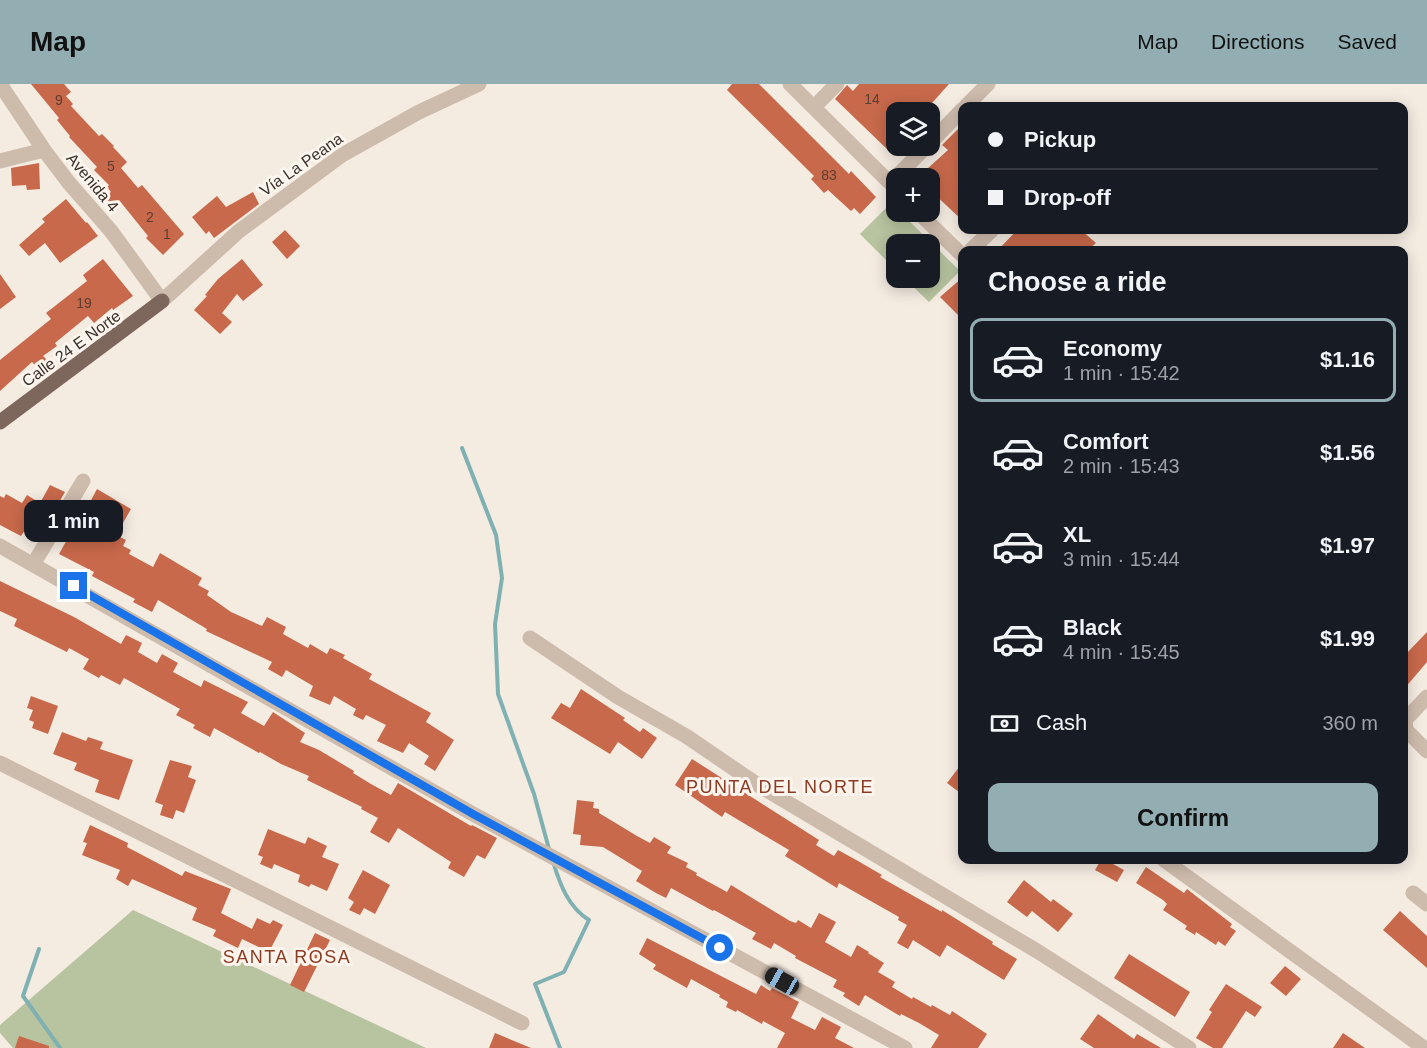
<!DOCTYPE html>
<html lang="en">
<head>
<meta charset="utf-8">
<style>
  :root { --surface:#171b24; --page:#20242c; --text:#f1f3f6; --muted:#9ea1a6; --line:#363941; --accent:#92aeb2 }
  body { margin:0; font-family:Helvetica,sans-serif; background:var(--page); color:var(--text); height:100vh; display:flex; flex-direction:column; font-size:22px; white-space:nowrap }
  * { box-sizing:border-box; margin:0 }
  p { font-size:20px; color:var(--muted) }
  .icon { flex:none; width:33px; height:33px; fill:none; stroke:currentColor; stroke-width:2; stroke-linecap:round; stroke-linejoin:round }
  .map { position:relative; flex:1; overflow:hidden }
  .details { position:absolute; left:958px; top:162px; width:450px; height:618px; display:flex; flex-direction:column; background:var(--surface); border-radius:12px; box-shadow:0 3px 15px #0003 }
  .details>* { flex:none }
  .top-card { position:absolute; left:958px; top:18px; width:450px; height:132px; border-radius:12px; box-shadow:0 3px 15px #0003; display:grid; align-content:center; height:132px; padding:0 30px; background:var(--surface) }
  .fabs { position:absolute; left:886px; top:18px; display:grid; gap:12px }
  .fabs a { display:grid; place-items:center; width:54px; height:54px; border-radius:12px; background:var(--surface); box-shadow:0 3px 15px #0003; font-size:30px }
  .end { position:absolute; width:27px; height:27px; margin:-14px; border:8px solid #1a73e8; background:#fff; box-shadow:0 0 0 3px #fff }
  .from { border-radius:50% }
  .bubble { position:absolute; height:42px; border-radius:12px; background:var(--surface); box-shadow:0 3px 15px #0003; font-size:20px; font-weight:700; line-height:42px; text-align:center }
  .car { position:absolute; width:18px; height:36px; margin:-18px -9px; border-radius:8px; box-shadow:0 0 4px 2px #0007; background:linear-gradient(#222 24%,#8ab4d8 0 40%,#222 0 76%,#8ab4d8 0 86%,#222 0) }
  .top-card b { display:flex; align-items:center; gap:21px; height:57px; font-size:22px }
  .top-card b+b { border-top:2px solid var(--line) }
  .top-card i { width:15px; height:15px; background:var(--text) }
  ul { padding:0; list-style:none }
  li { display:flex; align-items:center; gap:18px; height:84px; margin:0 12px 9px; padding:0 18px; border:3px solid transparent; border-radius:12px }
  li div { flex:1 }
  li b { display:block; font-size:22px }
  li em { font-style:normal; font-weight:700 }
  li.active { border-color:var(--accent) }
  li>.icon { width:54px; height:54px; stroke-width:1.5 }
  h2 { padding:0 30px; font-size:27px; line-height:72px }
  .pay { display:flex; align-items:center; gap:15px; height:66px; padding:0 30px; font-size:22px }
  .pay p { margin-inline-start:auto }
  .primary-button { display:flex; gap:12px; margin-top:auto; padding:12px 30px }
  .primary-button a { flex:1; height:69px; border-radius:12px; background:var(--accent); color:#111; font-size:24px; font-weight:700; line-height:69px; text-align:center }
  header { display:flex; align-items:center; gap:36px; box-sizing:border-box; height:84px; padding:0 30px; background:var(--accent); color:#111 }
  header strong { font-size:28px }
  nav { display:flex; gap:33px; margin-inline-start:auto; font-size:21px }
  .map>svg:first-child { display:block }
  .green { fill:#b8c4a0 }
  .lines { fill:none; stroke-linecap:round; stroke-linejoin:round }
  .stream { stroke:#7fb0b2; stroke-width:4 }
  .building { fill:#c8694b }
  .minor { stroke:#cdbbac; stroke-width:15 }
  .major { stroke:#7d675c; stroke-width:15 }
  .route { stroke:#1a73e8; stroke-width:8 }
  .labels { text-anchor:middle; stroke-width:6; stroke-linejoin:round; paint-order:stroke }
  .number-label { font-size:14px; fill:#5e3e33 }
  .street-label { font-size:16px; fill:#3b302b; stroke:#fbf5ee }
  .neighbourhood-label { font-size:18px; letter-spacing:1.5px; fill:#8c3b22; stroke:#fbf5ee }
</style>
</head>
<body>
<header>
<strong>Map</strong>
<nav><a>Map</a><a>Directions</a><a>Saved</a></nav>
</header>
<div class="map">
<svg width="1427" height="964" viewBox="0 0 1427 964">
  <rect width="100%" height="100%" fill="#f4ebe1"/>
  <path class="green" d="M891,119l6,5v4h3l60,59 -31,31 -25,-24h26v-34h-33v27l-37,-37z
    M133,826l293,138h-413l-13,-15v-8z"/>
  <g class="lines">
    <path class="stream" d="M462,364l34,87 6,43 -7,46 3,70 36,100 15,55
      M553,778c7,22 15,45 36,58l-25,52 -29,12 25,64
      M39,865l-16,47 37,52"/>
  </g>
  <path class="building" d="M31,0h33l7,8 -5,4 7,8 -2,2 28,30 3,-2 12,12 -1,1 14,15 -6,6 17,20 4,-3 42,49 -21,21 -17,-17 2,-2 -29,-36 -7,6 -7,-9 6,-5 -4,-5 2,-2 -15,-15 3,-3 -28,-30 1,-1 -13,-16 2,-2z
    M732,0h27l90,90 2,-3 25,26 -16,17 -6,-6 -3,3 -23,-21 -4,3 -13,-14 3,-3 -87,-86z
    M859,0h90l-25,28h-27v30l-9,8 -53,-51 12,-14 6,6z
    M963,40v97l-33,-31v-12h-13l31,-28 -6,-5z
    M39,79l1,26 -13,1 -1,-5 -14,1 -1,-18z
    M253,108l6,12 -45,34 -5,-7 -3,3 -14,-17 25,-21 9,11z
    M66,115l20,24 1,-1 11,14 -38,27 -15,-20 -16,13 -10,-11 26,-23 -3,-3z
    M285,146l15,16 -13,13 -15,-17z
    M1017,146h64l15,13 -8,7h-90z
    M103,175l30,37 -20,14 -1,-2 -18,15 -6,-7 -5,4 -28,23 2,3 -14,10 4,4 -9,8 -6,-6 -32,29v-31l51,-41 -5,-6 41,-32 -4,-6z
    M242,175l21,26 -20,16 -6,-7 -15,19 10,9 -12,12 -26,-24 13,-14 -2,-1 13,-16z
    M0,190l16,23 -16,12z
    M963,193v43l-23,-23z
    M50,401l15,7 -11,19 -6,-3 -15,27 -8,-5 -4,6 -21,-11v-29l4,2 2,-4 16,9 5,-8 13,8z
    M97,405l34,20 -15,26 10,5 -3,6 8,4 -2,4 24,13 7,-14 42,25 -4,7 11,6 -2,4 24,17 31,14 5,-9 19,10 -3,7 25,14 2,-4 17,10 3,-6 15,7 -2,3 29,16 -3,5 62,34 -5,9 28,18 -19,31 -11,-7 5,-8 -20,-13 -6,10 -26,-12 9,-16 -20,-10 -3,5 -10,-5 3,-6 -22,-13 -4,9 -21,-9 4,-10 -27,-16 -4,7 -14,-8 4,-7 -66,-31 1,-2 -49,-29 -6,12 -19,-10 2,-3 -43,-23 2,-4 -35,-18 14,-25 5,2 13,-25 -2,-2z
    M0,497l74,36 47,27 5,-9 16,8 -4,9 19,11 5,-9 16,9 -5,9 28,15 3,-7 44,22 -7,11 23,13 9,-14 32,21 -5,9 19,8 35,21 -1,2 18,11 20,11 7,-12 73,43 1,-1 25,13 -12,21 -8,-4 -13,22 -16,-9 3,-6 -53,-34 -9,15 -19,-11 8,-14 -17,-9 1,-2 -55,-27 2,-4 -28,-12 -21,-12 -1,1 -45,-25 -4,9 -17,-9 2,-3 -19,-10 4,-6 -56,-31 -4,7 -19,-10 -2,3 -16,-9 6,-10 -20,-11 -2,4 -53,-26 3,-7 -17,-8z
    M1427,548v30l-23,27v-33z
    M581,605l44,29 -2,2 17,12 3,-4 14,10 -15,21 -24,-17 -8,12 -59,-36 10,-15 9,5z
    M31,612l27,10 -10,28 -16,-6 2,-6 -5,-2 4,-10 -6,-2z
    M62,648l24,9 2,-4 15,5 -3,7 33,11 -14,40 -24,-8 4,-12 -25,-10 3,-7 -24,-9z
    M692,675l127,81 -3,5 18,11 4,-6 20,11 24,14 -2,2 62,35v-2l51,32 -1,2 25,15 -13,21 -57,-35 -7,12 -27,-17 -5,9 -11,-6 10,-18 -9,-5 1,-3 -60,-34 -2,5 -52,-32 4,-6 -64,-38 -3,5 -47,-32z
    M170,676l22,6 -4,11 8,3 -12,33 -8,-3 -3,9 -13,-4 3,-10 -8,-3z
    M963,678v33l-16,-12z
    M577,716l17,2 -1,6 6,1v4l38,23 13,7 4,-6 17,10 -4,6 21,10 -2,4 11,6 -1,2 31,17 4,-7 59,36 6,2 2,-3 13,8 8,-15 17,9 -11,20 26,15 6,-12 12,7 -1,1 16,10 -6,9 17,10 -3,5 20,12 1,-2 18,10 1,-2 18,10 2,-4 35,23 -9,14h-47l8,-13 -20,-12 -18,-9 -1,2 -35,-21 -6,11 -16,-10 2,-3 -12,-6 4,-7 -42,-22 1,-2 -22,-13 -3,6 -19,-10 4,-6 -42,-23 -1,1 -42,-23 -5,10 -10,-5 -20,-12 6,-10 -39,-24 -23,-2 1,-10 -8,-1z
    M90,741l38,18 -1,4 55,29 3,-5 46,18 -10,24 31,16 5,-11 13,6 3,-4 10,5 -14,27 -27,-13 -4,9 -25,-12 3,-6 -24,-10 5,-12 -65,-29 -4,7 -12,-7 4,-9 -38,-15 5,-12 -4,-1z
    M268,745l37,15 3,-7 19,9 -5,11 17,7 -12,27 -16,-7 -2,3 -11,-5 2,-7 -26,-11 -2,5 -12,-5 3,-7 -5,-2z
    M1101,776h14l-2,4 11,6 -7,12 -22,-12z
    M1146,783l38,26 3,-4 45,35 -2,3 6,4 -11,15 -7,-5 -2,4 -20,-13 -1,3 -10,-6 2,-3 -24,-16 4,-6 -4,-4 -27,-17z
    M363,786l27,15 -15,29 -11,-6 -4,7 -11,-5 5,-8 -6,-4z
    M1024,796l27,22 2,-3 20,15 -15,18 -26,-21 -5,6 -20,-15z
    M1400,827l27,25v32l-44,-38z
    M315,849l15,7 -26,52 -14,-7z
    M647,854l109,56 5,-9 9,6 2,-3 27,14 -8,16 24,12 7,-13 19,10 -6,11 19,10h-77l8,-15 -22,-12 -1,3 -25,-14 -1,2 -10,-5 2,-5 -9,-5 1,-2 -9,-5 -20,-11 -4,9 -34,-19 3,-4 -17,-11z
    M1129,870l61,38 -15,25 -61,-39z
    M1285,882l16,13 -15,17 -16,-13z
    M1226,900l36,23 -7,10 -9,-6 -24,37h-9l-17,-10 16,-26 -3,-2z
    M1098,930l36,25 3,-5 24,14h-67l-14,-9z
    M495,949l36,15h-42z
    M1343,949l22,15h-32z
    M19,952l30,10v2h-34z"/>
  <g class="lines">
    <path class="minor" d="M0,0l44,66 25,33 42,48 51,70 77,-70 103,-76 77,-43 60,-28
      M790,0l107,106
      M966,22l22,-22
      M814,23l23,-23
      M930,59l33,-34
      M0,77l44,-11
      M890,99l37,-37
      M918,128l45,44
      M971,166l21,-20
      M0,462l473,268 432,234
      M34,479l49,-82
      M530,554l88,59 68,39 72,49 279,166 152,97
      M1427,613l-22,23 1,10 21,21
      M0,679l522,260
      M1164,776l260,188
      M1413,809l14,11"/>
    <path class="major" d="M0,338l162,-121"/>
  </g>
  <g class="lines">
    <path class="route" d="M74,502l399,228 247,134"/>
  </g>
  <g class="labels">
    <g class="number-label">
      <text x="872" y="20">14</text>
      <text x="59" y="21">9</text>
      <text x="111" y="87">5</text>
      <text x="829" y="96">83</text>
      <text x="150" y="138">2</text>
      <text x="167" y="155">1</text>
      <text x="84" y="224">19</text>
    </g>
    <g class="street-label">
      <text transform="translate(301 80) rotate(-35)" y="6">Vía La Peana</text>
      <text transform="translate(93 98) rotate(50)" y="6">Avenida 4</text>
      <text transform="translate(71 264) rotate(-36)" y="6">Calle 24 E Norte</text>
    </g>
    <g class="neighbourhood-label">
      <text x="780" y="709">PUNTA DEL NORTE</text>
      <text x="287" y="879">SANTA ROSA</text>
    </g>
  </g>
</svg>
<div class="fabs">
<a><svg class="icon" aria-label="layers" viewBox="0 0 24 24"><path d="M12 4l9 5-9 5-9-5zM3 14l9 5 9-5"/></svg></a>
<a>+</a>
<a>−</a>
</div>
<i class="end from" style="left:720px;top:864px"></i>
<i class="end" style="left:74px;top:502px"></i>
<div class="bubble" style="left:24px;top:416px;width:99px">1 min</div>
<i class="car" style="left:782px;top:897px;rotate:299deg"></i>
<div class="top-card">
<b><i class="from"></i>Pickup</b>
<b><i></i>Drop-off</b>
</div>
<section class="details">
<h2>Choose a ride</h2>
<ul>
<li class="active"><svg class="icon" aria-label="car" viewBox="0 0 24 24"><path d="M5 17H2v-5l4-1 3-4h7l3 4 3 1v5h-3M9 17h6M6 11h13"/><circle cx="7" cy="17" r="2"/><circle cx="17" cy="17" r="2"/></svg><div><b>Economy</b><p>1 min · 15:42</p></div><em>$1.16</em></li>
<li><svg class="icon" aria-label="car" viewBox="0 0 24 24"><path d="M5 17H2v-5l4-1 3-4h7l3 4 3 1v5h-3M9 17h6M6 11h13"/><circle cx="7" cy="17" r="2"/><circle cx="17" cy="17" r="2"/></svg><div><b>Comfort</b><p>2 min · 15:43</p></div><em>$1.56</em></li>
<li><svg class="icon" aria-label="car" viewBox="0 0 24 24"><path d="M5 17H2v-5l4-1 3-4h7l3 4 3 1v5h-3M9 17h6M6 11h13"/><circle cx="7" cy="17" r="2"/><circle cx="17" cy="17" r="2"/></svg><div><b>XL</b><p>3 min · 15:44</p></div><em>$1.97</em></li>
<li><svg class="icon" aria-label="car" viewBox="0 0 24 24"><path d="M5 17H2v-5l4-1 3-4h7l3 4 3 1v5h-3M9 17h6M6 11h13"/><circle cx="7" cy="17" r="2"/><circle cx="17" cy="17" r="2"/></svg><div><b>Black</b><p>4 min · 15:45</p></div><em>$1.99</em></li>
</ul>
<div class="pay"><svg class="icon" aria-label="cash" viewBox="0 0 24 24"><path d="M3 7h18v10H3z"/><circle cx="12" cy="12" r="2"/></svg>Cash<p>360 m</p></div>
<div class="primary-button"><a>Confirm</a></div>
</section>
</div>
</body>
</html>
